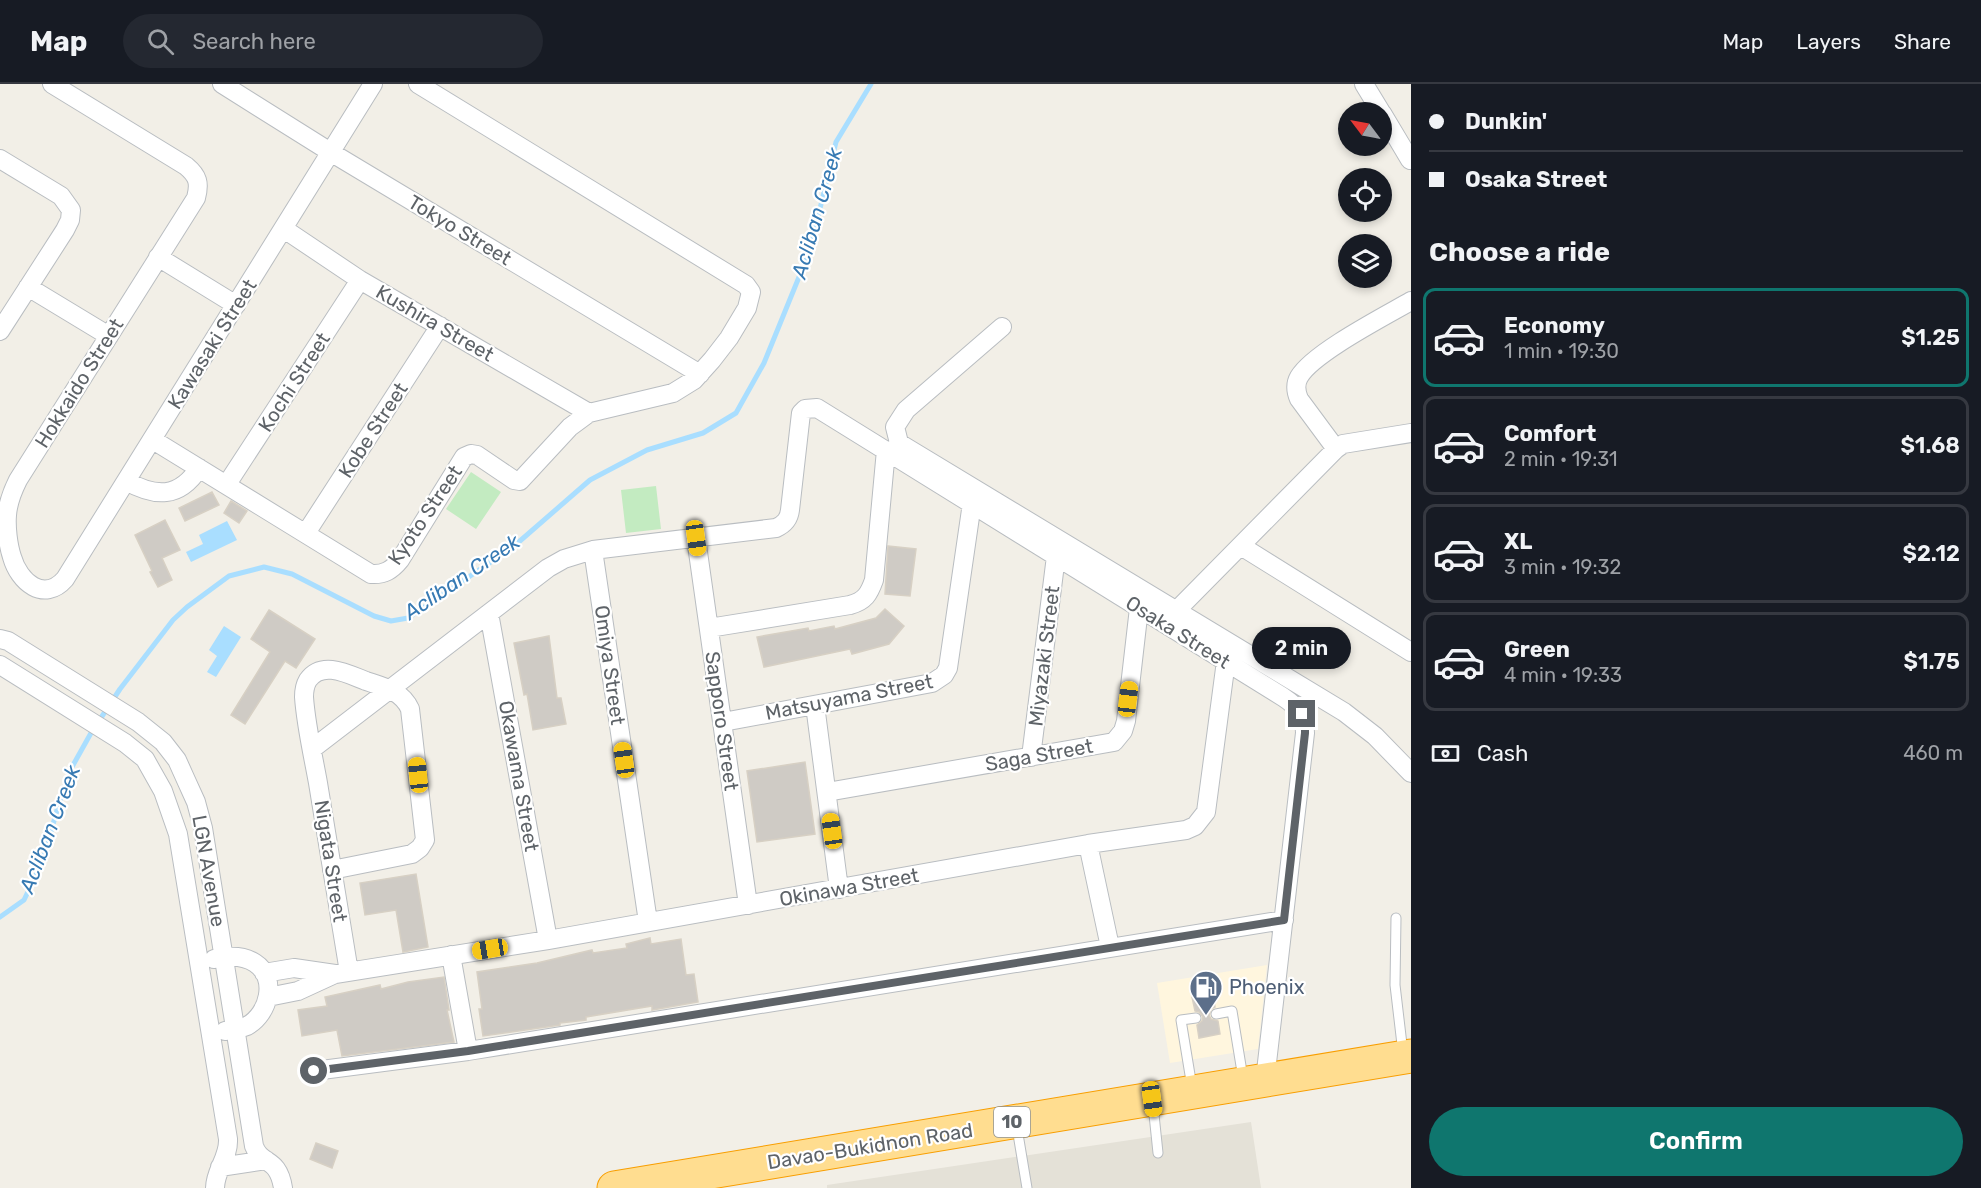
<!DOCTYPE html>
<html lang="en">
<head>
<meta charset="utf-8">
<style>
  :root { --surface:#171b24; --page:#242831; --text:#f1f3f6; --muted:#9ea1a6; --line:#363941; --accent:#0f766e }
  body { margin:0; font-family:Rubik,sans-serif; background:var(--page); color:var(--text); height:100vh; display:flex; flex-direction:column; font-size:22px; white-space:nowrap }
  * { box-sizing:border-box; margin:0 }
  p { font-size:20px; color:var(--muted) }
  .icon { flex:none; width:33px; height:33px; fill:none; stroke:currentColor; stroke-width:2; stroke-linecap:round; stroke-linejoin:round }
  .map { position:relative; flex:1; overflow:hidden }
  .panel { display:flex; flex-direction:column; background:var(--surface); width:570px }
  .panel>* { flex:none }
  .hud { display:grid; align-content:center; height:132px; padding:0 18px; background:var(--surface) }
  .needle { width:39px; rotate:302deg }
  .fabs { position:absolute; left:1338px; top:18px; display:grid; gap:12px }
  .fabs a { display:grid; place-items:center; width:54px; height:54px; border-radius:50%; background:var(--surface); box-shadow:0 3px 9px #0003; font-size:30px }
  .end { position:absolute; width:27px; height:27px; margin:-14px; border:8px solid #5e6368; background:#fff; box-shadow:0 0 0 3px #fff }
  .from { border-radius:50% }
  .bubble { position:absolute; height:42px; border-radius:21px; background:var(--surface); box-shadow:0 3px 9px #0003; font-size:20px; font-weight:600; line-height:42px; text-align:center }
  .car { position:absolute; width:18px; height:36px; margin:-18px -9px; border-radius:8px; box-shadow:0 0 4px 2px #0007; background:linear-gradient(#f5c518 24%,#345 0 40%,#f5c518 0 76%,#345 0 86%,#f5c518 0) }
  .hud b { display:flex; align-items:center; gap:21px; height:57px; font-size:22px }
  .hud b+b { border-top:2px solid var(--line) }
  .hud i { width:15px; height:15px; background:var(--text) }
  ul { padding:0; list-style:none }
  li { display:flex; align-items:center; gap:18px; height:99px; margin:0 12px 9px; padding:0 6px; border:3px solid var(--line); border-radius:12px }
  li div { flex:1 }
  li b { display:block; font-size:22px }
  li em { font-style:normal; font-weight:600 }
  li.on { border-color:var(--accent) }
  li>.icon { width:54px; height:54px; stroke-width:1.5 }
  h2 { padding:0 18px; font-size:27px; line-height:72px }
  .pay { display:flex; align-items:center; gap:15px; height:66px; padding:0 18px; font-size:22px }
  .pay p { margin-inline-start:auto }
  .button { display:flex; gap:12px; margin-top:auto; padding:12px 18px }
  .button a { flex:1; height:69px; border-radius:36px; background:var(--accent); color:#fff; font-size:24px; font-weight:600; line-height:69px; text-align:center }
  header { display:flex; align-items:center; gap:36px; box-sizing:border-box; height:84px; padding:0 30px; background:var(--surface); border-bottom:2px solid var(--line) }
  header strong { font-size:28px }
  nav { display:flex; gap:33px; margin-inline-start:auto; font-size:21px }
  .search { width:420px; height:54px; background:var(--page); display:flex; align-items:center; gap:15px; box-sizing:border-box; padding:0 21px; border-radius:33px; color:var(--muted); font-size:22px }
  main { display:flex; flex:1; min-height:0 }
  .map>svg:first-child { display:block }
  .commercial { fill:#fff6de }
  .education { fill:#e4e1d7 }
  .green { fill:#c3ebc1 }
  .water { fill:#a9deff }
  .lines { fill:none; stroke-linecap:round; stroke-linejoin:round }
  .stream { stroke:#a9deff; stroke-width:5 }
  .building { fill:#cfcbc5; stroke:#d7d0c4; stroke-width:1.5 }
  .lane-casing { stroke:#b9bdc1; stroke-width:11 }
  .street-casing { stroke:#b9bdc1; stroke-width:20 }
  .highway-casing { stroke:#f89e00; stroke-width:35 }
  .lane { stroke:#fff; stroke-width:9 }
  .street { stroke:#fff; stroke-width:18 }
  .highway { stroke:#ffdd90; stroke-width:33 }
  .route { stroke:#5e6368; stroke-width:8 }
  .labels { text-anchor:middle; stroke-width:4.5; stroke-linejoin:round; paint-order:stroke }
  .shield { fill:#fff; stroke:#8e9295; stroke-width:1.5 }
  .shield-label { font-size:18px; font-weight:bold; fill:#5e6368 }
  .street-label { font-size:20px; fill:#5e6368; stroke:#fff }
  .service-label { font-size:20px; fill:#4e5e75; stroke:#fff; text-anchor:start }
  .water-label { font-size:21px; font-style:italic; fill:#377ab3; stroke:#fff }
</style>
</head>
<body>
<header>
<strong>Map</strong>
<div class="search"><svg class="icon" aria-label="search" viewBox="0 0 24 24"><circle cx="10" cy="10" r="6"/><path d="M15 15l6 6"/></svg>Search here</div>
<nav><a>Map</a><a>Layers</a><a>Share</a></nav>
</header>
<main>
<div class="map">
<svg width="1411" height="1104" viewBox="0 0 1411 1104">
  <rect width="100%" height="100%" fill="#f2efe7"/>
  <path class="commercial" d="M1267,881l-9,84 -88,14 -13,-80z"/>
  <path class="education" d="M1251,1038l10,66h-434v-3z"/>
  <path class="green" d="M471,388l30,20 -25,37 -30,-20z
    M656,402l5,43 -35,4 -5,-43z"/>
  <path class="water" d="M227,437l10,19 -46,22 -5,-10 17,-8 -4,-9z
    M224,542l17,11 -25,40 -9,-5 10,-16 -8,-6z"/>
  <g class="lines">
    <path class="stream" d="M0,833l24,-17 19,-40 16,-57 13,-36 19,-34 29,-44 53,-69 14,-13 42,-31 35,-9 28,7 82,42 17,5 17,-3 105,-71 77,-67 57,-30 56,-17 33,-20 28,-50 46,-113 26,-108 35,-58"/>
  </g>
  <path class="building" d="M212,408l7,13 -34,16 -6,-13z
    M231,417l16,10 -8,12 -15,-10z
    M165,436l15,30 -18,8 10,22 -14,7 -8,-15 2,-1 -17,-36z
    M888,462l28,3 -6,47 -25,-2z
    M885,525l19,17 -15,18 -37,10 -2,-5 -86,18 -7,-30 51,-9 1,3 25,-5 1,3 41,-11z
    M269,526l46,29 -19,29 -11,-7 -40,63 -14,-9 39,-63 -19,-13z
    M549,552l8,62h4l5,26 -33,6 -6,-36 -3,1 -10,-52z
    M805,678l10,72 -58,8 -10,-71z
    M416,790l12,73 -25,5 -7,-42 -31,5 -5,-32z
    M650,854l1,6 30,-5 5,36 8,-1 4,28 -46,8v-4l-66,11v3l-26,3v2l-77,11 -4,-27h3l-5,-37 60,-9 55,-13 1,3 34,-5 -1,-4z
    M444,893l5,33h-2l7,32 -112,14 -5,-26 -35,6 -4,-26 29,-4 -2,-9 55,-12 1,4 27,-7z
    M1213,909l2,14 -4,2 -2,6 2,4 7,2 2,13 -21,4 -2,-13 5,-4 1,-4 -4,-5 -4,-1 -3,-14z
    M316,1059l22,8 -6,17 -22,-9z"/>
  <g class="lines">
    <defs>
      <path id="lane" d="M1396,834l-1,67 8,68
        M1216,930l16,-3 11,67
        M1192,1003l-11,-67 15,-2
        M1153,1021l5,48
        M1017,1044l10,60"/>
      <path id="street" d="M52,0l134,82c12,10 14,17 10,32l-178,282c-6,12 -10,22 -11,35 -1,12 1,30 5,42 7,25 32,46 53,22l308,-495
        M222,0l110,69 368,221
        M1364,0l17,28
        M1382,29l28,47
        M0,75l61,37 10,14 -1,10 -5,10 -65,101
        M284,145l76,51 229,133
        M158,173l78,48
        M28,203l81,49
        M1002,243l-96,83 -11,17 4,16 445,269 31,24 36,37
        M153,356l218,134c13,1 21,-4 29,-14l64,-103 7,-3 6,1 37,25 6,1 50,-54 19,-14 84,-20 21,-13 18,-20 17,-22 18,-30 4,-16 -5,-7 -328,-201
        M1336,365l-37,-50c-3,-7 -4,-15 0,-22 14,-24 86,-61 112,-76
        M126,397c29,16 53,18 73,-13
        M227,400l133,-204
        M306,449l134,-207
        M696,454l52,367
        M1241,462l170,106
        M593,466l55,372
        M1176,527l160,-162 7,-5 68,-11
        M489,529l59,327
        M709,544l141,-23c15,-4 19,-11 24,-25l12,-130
        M0,555l8,2 130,81 25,20 14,18 9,20 10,22 7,26 51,318c7,20 24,10 29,42
        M0,581l125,78 20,16 18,32 15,43 50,305c1,19 -13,31 -13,49
        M815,621l24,184
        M723,638l209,-39 12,-8 4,-7 24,-165
        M312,665l236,-181 16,-9 29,-9 183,-22c9,-4 13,-9 14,-18l11,-97 4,-4 12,-1 466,289c15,10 22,18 22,36l-40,347
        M1031,673l25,-201
        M827,708l287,-50 9,-11 3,-10 13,-113
        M1088,760l22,103
        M332,786l80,-16 8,-6 5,-8 -15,-131c-8,-18 -26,-22 -44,-28 -18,-7 -44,-21 -58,-1 -3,5 -4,12 -4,17 2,29 9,58 14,86 10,63 21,126 31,189
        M451,871l17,96
        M214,875c13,-3 29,-4 41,4 23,15 14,51 -8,63 -7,3 -15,4 -22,5
        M264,889l30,-5 41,6
        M268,913l30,-6 37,-17 213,-34 540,-96 98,-14 9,-4 11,-14 20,-151
        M314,987l154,-20 816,-131
        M220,1083l46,-7"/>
      <path id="highway" d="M614,1104l797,-132"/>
    </defs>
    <use href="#lane" class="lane-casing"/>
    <use href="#street" class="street-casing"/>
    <use href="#highway" class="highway-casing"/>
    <use href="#lane" class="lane"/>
    <use href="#street" class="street"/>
    <use href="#highway" class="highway"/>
  </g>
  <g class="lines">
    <path class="route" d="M314,987l154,-20 816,-131 21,-187v-11l-3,-8"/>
  </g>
  <defs>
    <symbol id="fuel-pin" viewBox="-11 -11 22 30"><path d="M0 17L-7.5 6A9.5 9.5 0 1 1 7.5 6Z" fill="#5c6f8a" stroke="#fff"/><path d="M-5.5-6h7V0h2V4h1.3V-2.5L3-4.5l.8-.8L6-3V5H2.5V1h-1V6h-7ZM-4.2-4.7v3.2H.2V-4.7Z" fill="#fff"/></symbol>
  </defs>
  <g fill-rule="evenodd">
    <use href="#fuel-pin" x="1187" y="884" width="38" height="52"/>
  </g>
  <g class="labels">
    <rect class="shield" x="994" y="1023" width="36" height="30" rx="4.5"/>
    <g class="shield-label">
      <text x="1012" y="1044">10</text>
    </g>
    <g class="street-label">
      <text transform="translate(460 146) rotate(31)" y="7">Tokyo Street</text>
      <text transform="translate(435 239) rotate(30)" y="7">Kushira Street</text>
      <text transform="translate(212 260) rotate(-58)" y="7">Kawasaki Street</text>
      <text transform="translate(294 298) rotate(-57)" y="7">Kochi Street</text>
      <text transform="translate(79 299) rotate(-58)" y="7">Hokkaido Street</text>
      <text transform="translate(373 346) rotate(-57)" y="7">Kobe Street</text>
      <text transform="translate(425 431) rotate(-56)" y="7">Kyoto Street</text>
      <text transform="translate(1178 548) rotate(32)" y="7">Osaka Street</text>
      <text transform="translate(1044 572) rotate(-83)" y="7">Miyazaki Street</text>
      <text transform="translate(610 581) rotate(82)" y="7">Omiya Street</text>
      <text transform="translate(849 613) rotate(-11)" y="7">Matsuyama Street</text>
      <text transform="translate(722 637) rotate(82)" y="7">Sapporo Street</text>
      <text transform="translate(1039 671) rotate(-10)" y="7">Saga Street</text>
      <text transform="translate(519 692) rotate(80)" y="7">Okawama Street</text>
      <text transform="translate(331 777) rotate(81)" y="7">Nigata Street</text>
      <text transform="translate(209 787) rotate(80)" y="7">LGN Avenue</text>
      <text transform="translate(849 803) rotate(-10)" y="7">Okinawa Street</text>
      <text transform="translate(870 1062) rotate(-9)" y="7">Davao-Bukidnon Road</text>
    </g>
    <g class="service-label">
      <text x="1229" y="910">Phoenix</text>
    </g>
    <g class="water-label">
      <text transform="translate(817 129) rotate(-74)" y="7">Acliban Creek</text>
      <text transform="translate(462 493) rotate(-34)" y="7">Acliban Creek</text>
      <text transform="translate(50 745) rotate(-69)" y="7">Acliban Creek</text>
    </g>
  </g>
</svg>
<div class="fabs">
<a><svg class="needle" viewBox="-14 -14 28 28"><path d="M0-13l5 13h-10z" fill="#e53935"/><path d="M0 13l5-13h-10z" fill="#9ea1a6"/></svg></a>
<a><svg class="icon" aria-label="locate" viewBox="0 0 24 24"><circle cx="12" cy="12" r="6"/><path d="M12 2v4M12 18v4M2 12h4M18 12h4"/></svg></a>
<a><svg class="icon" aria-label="layers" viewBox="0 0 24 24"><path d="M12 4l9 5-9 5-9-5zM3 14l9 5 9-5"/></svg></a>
</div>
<i class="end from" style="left:314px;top:987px"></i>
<i class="end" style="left:1302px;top:630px"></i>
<div class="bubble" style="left:1252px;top:543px;width:99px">2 min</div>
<i class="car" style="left:696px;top:454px;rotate:172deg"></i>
<i class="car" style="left:1128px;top:615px;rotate:7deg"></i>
<i class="car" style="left:624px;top:676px;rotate:352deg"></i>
<i class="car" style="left:418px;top:691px;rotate:354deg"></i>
<i class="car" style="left:832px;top:747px;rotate:352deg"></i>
<i class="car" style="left:490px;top:865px;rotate:261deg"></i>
<i class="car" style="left:1152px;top:1015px;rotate:172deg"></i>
</div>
<section class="panel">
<div class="hud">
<b><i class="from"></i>Dunkin'</b>
<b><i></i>Osaka Street</b>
</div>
<h2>Choose a ride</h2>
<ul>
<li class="on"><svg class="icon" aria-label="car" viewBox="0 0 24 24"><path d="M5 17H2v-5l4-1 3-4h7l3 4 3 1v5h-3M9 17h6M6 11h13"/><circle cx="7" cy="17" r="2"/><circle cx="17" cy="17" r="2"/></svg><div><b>Economy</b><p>1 min · 19:30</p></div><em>$1.25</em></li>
<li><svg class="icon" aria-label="car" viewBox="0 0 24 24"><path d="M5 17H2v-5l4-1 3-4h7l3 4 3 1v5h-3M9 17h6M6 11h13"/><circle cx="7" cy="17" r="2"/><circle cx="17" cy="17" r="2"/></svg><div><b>Comfort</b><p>2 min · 19:31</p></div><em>$1.68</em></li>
<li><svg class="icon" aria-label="car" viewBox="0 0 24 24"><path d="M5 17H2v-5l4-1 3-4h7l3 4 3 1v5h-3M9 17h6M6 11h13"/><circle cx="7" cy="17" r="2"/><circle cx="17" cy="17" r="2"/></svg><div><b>XL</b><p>3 min · 19:32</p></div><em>$2.12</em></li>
<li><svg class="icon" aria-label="car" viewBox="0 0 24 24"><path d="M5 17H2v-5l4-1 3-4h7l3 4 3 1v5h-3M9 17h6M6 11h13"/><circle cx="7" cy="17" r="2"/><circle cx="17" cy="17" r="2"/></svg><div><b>Green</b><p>4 min · 19:33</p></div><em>$1.75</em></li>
</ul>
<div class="pay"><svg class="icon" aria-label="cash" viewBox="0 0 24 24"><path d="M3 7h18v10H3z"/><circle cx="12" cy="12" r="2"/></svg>Cash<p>460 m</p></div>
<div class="button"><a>Confirm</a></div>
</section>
</main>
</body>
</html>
